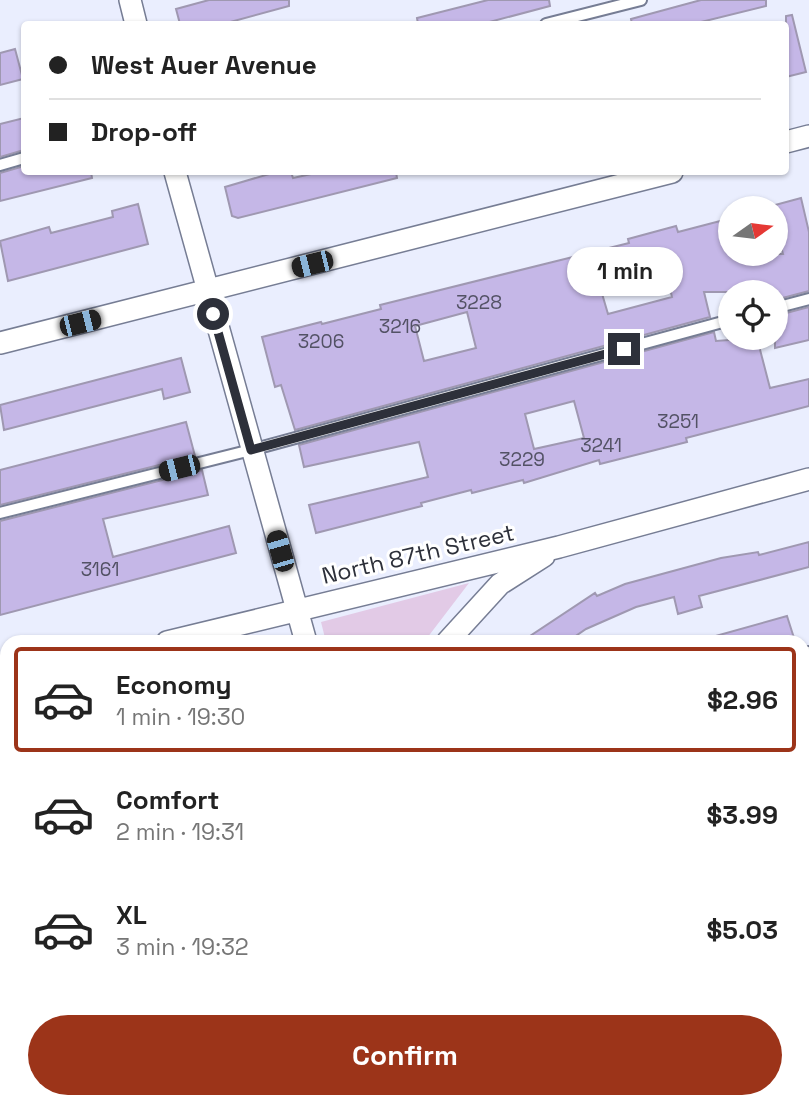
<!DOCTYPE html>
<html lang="en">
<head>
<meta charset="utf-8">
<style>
  :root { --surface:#fff; --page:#f6f6f6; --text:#222; --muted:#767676; --line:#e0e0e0; --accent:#9c3419 }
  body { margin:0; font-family:"Space Grotesk",sans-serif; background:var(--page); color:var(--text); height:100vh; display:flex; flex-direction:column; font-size:26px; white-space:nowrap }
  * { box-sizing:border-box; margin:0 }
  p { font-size:23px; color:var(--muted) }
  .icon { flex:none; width:38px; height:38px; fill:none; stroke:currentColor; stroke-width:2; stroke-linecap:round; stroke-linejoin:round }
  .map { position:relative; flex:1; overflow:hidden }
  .sheet { position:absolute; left:0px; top:635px; width:810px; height:474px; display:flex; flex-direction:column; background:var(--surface); border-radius:21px 21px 0 0; box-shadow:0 2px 5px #0004 }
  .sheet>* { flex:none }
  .hud { position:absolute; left:21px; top:21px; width:768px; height:154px; border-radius:7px; box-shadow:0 2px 5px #0004; display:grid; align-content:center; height:154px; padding:0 28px; background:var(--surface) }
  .needle { width:46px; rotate:76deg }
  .fabs { position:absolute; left:718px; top:196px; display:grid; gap:14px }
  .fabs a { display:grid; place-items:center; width:70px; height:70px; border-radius:50%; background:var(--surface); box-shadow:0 2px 5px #0004; font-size:35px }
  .end { position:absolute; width:32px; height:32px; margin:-16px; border:9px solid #2d303a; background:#fff; box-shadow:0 0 0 4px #fff }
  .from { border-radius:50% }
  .bubble { position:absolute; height:49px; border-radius:24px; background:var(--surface); box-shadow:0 2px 5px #0004; font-size:23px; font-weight:700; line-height:49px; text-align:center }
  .car { position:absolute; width:21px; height:42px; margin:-21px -10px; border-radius:9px; box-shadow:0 0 5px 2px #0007; background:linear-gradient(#222 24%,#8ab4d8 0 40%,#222 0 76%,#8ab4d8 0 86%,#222 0) }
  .hud b { display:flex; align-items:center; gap:24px; height:66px; font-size:26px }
  .hud b+b { border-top:2px solid var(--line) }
  .hud i { width:18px; height:18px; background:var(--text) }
  ul { padding:12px 0 0; list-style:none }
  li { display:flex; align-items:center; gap:21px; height:105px; margin:0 14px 10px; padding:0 14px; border:4px solid transparent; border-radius:7px }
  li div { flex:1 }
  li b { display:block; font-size:26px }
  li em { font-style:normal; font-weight:700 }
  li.active { border-color:var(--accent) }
  li>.icon { width:63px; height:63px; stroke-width:1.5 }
  .action { display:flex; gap:14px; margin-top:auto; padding:14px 28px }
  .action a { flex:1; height:80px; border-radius:42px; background:var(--accent); color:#fff; font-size:28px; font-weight:700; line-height:80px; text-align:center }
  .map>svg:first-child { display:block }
  .built { fill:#dadff3 }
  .green { fill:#e2cae6 }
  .building { fill:#c5b7e7; stroke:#9f98b1; stroke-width:2; fill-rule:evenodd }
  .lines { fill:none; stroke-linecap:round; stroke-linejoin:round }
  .lane-casing { stroke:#767d94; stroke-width:14 }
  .street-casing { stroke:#767d94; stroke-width:24 }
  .path { stroke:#9fa2b0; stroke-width:4.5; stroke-dasharray:7 3.5; stroke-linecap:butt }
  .lane { stroke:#fff; stroke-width:10 }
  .street { stroke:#fff; stroke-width:21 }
  .route { stroke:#2d303a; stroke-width:9 }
  .labels { text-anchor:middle; stroke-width:6; stroke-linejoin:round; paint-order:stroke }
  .number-label { font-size:19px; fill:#535265 }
  .street-label { font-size:23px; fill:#2d303a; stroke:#fff }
</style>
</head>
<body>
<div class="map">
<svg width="809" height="1109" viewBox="0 0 809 1109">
  <rect width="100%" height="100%" fill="#eaeefe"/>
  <path class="built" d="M7,1048v54h409l2,7h-418v-59z"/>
  <path class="green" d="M469,583l-45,59h-98l-5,-20z
    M403,1103l1,6h-224l-2,-6z"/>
  <path class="building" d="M209,0h80v6l-66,18h-43l-4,-15z
    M488,0h61l1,6 -68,18h-64l-1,-6z
    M701,0h65v6l-73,18h-61l-1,-5z
    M792,15l14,57 -20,5v-61z
    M15,49l8,30 -23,6v-32z
    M24,118v32l-24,7v-33z
    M24,166v6h67l1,6 -92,23v-28z
    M276,172h15l2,6 27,-6h76l1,6 -159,40 -6,-2 -7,-29z
    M801,198l8,34v59l-34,9v-8h-71l6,25 -415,113 -14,-45 -6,2 -13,-50 59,-15 1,2 59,-15 -1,-4 249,-62 -1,-4 48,-13 2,6 46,-12 6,34h53l-8,-30v-19zM664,263l8,34 -64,17 -10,-34zM467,312l9,36 -52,13 -9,-35z
    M138,204l10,40 -140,37 -8,-40 49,-14 2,6 62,-16 -1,-6z
    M809,307v33l-34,8v-32z
    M714,332l2,9 41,-3 13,50 39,-9v27l-123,32 1,4 -87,22 -1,-4 -75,23 -1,-3 -51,13 -1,-3 -50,13 1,3 -106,27 -7,-28 119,-28 -9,-35 -115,25 -5,-22zM574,401l10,37 -50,11 -9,-35z
    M181,358l9,34 -26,7 -2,-10 -158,41 -4,-25z
    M186,422l9,34 -195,49v-35z
    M202,470l6,25 -105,24 10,38 116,-31 7,27 -236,62v-94z
    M809,542v25l-110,29 3,11 -24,7 -4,-17 -38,10 -50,22 -19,13h-46l74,-49 2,3 28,-12 96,-26 37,-6 1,3z
    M787,616l7,22 -14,4h-68v-5z"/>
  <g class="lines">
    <defs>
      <path id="lane" d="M546,24l95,-24
        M0,165l24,-7
        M775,308l34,-9
        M0,513l251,-63 479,-130
        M803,654l6,-2
        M0,864l7,-2
        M803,1000l6,-2"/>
      <path id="street" d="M130,0l6,24
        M786,142l23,-6
        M175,172l131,470
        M0,343l672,-171
        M167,642l392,-95 250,-68
        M447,642l53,-58 44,-28
        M0,685l7,-2
        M803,830l6,-2
        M0,1033l7,-2
        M431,1102l1,7
        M474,1102l9,7"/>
    </defs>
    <use href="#lane" class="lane-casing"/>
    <use href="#street" class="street-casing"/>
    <path class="path" d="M610,1109l3,-7"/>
    <use href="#lane" class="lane"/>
    <use href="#street" class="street"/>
  </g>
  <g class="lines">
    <path class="route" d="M213,314l38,136 373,-101"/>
  </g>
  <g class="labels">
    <g class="number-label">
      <text x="479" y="309">3228</text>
      <text x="400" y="333">3216</text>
      <text x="321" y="348">3206</text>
      <text x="678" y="428">3251</text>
      <text x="601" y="452">3241</text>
      <text x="522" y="466">3229</text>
      <text x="100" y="576">3161</text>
    </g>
    <g class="street-label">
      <text transform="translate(418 554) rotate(-13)" y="8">North 87th Street</text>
    </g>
  </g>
</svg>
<div class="fabs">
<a><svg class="needle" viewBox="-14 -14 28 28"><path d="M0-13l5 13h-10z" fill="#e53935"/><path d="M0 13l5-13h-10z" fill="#767676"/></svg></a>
<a><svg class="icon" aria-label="locate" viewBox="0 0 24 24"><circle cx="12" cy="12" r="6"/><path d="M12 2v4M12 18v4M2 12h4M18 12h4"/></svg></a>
</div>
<i class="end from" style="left:213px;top:314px"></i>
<i class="end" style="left:624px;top:349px"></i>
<div class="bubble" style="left:567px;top:247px;width:116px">1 min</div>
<i class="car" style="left:312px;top:264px;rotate:256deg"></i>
<i class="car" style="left:80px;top:323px;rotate:76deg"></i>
<i class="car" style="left:179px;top:468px;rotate:256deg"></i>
<i class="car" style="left:280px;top:551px;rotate:344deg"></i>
<div class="hud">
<b><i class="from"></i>West Auer Avenue</b>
<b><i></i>Drop-off</b>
</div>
<section class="sheet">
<ul>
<li class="active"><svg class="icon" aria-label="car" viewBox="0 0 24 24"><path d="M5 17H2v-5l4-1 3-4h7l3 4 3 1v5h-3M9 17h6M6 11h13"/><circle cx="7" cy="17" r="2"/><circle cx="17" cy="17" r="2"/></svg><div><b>Economy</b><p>1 min · 19:30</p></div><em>$2.96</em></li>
<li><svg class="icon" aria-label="car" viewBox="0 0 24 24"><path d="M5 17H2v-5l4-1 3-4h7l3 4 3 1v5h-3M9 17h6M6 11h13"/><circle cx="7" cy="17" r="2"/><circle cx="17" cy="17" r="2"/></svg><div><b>Comfort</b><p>2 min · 19:31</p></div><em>$3.99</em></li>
<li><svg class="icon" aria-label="car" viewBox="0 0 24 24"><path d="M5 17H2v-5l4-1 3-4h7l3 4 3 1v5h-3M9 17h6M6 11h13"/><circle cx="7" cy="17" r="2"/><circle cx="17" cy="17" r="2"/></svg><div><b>XL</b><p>3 min · 19:32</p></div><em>$5.03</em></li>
</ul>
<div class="action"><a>Confirm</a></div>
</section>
</div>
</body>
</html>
